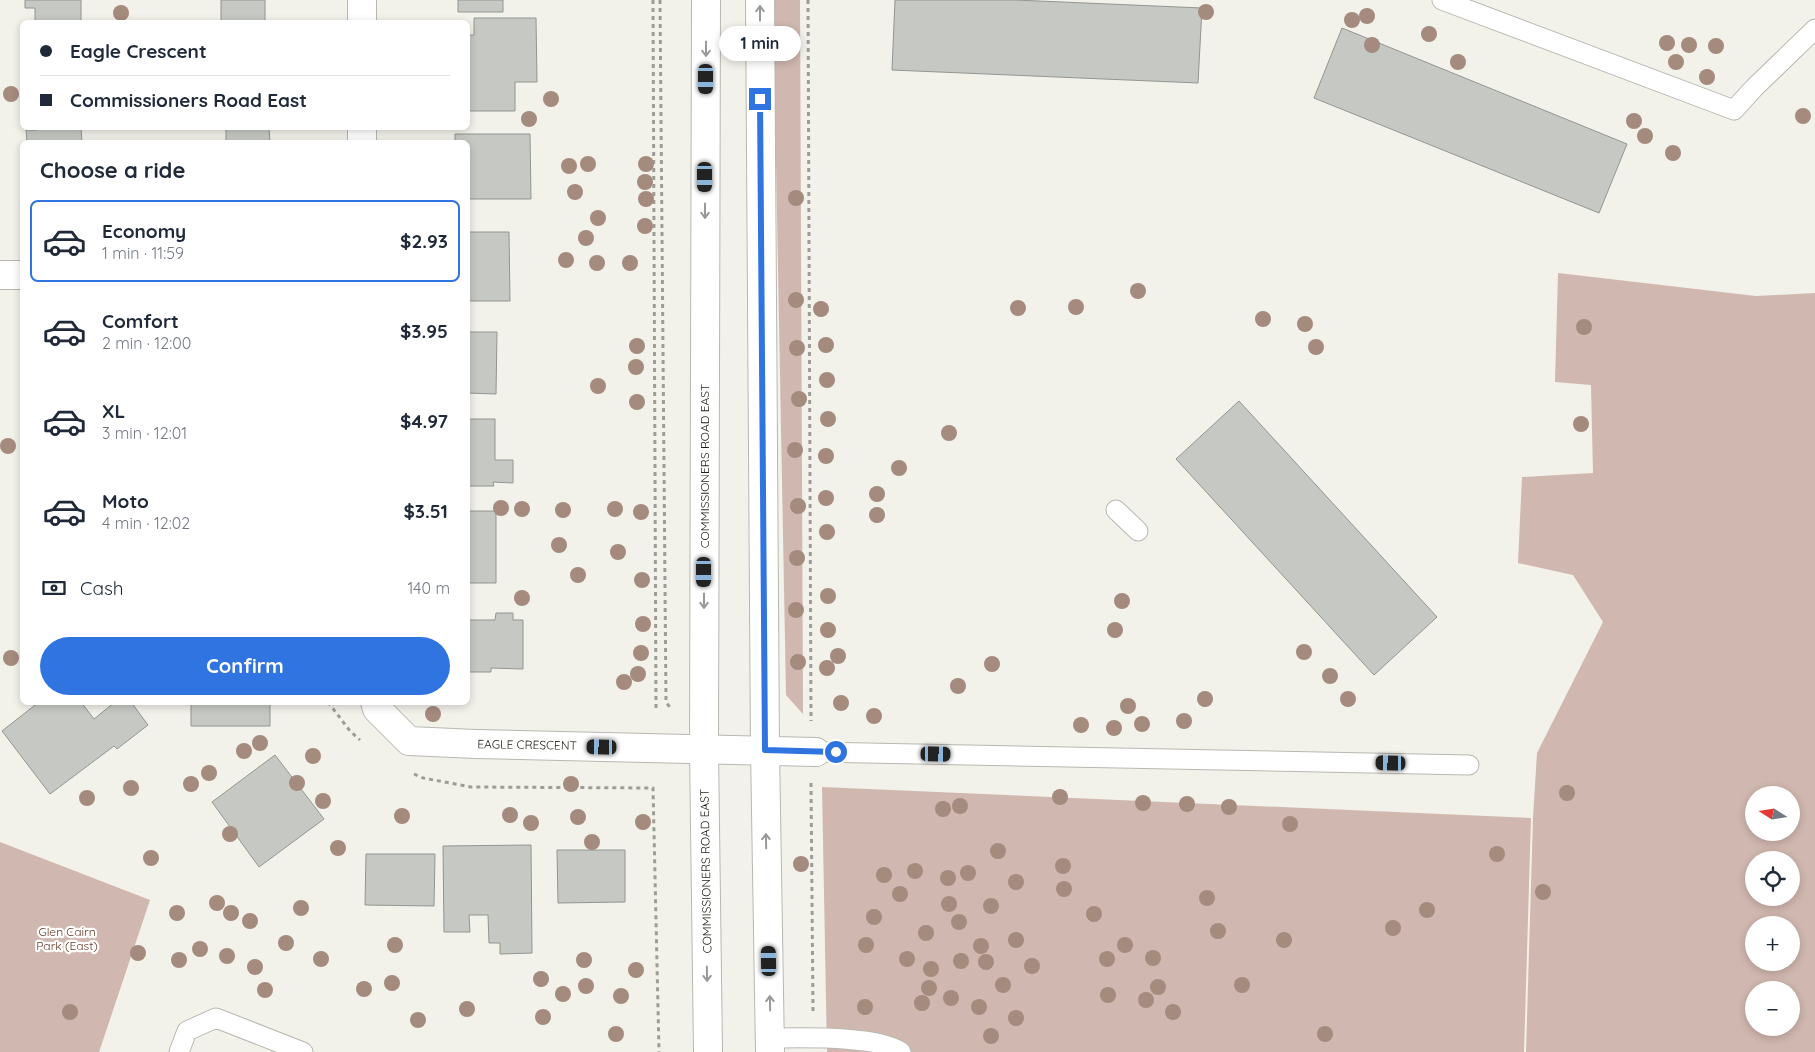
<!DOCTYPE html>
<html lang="en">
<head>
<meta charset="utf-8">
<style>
  :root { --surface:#fff; --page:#f6f6f7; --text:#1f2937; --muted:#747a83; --line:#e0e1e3; --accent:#3074e1 }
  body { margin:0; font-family:Quicksand,sans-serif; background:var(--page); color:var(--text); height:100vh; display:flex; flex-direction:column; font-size:19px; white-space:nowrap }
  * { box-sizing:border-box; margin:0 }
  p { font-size:16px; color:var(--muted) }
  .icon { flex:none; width:28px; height:28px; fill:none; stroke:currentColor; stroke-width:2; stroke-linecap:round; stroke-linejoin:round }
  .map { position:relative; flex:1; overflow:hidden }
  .details { position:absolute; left:20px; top:140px; width:450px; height:565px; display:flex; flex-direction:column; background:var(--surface); border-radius:8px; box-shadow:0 2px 8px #0003 }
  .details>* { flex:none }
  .hud { position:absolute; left:20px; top:20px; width:450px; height:110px; border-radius:8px; box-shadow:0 2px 8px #0003; display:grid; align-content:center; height:110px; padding:0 20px; background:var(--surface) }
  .needle { width:32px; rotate:282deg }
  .buttons { position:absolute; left:1745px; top:786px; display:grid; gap:10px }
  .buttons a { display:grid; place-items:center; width:55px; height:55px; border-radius:50%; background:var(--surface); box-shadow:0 2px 8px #0003; font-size:25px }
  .end { position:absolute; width:22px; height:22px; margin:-11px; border:6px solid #3074e1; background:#fff; box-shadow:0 0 0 2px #fff }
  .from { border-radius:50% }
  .bubble { position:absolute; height:35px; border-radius:18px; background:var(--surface); box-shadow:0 2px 8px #0003; font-size:16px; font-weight:800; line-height:35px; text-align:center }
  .car { position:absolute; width:15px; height:30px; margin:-15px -8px; border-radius:6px; box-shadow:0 0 4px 1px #0007; background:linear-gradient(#222 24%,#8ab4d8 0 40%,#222 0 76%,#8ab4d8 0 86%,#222 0) }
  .hud b { display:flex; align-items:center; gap:18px; height:48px; font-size:19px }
  .hud b+b { border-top:1px solid var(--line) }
  .hud i { width:12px; height:12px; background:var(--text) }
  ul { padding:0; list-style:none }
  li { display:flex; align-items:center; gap:15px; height:82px; margin:0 10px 8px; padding:0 10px; border:2px solid transparent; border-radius:8px }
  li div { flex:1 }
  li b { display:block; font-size:19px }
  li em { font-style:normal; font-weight:800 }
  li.selected { border-color:var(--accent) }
  li>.icon { width:45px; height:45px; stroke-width:1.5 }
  h2 { padding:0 20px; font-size:22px; line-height:60px }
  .pay { display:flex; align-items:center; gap:12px; height:55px; padding:0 20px; font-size:19px }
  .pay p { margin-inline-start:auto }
  .primary-button { display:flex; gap:10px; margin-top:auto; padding:10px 20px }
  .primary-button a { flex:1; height:58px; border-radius:30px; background:var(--accent); color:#fff; font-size:20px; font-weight:800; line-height:58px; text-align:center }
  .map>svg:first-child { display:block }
  .green { fill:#d0b7af; fill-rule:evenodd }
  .building { fill:#c6c9c3; stroke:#929690 }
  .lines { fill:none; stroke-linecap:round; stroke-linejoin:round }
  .lane-casing { stroke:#b8b8b1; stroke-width:21 }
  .street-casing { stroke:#b8b8b1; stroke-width:30 }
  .secondary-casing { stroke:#b8b8b1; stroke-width:30 }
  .path { stroke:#9d9d97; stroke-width:3; stroke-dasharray:4 4; stroke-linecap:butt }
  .lane { stroke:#fff; stroke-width:19 }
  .street { stroke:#fff; stroke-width:28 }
  .secondary { stroke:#fff; stroke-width:28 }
  .tree { fill:#a58a7e }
  .oneway { stroke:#999998 }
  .route { stroke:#3074e1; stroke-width:6 }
  .labels { text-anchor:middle; stroke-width:4.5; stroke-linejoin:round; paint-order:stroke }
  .street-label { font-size:12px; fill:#1d1d1a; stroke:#fffffe }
  .park-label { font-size:12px; fill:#663525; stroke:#fffffe }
</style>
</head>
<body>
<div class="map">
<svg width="1815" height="1052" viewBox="0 0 1815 1052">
  <rect width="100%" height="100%" fill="#f2f1ea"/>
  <path class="green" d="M773,0h27l3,714 -17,-19z
    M1558,273l198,23 59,-3v759h-289l7,-234 4,-65 66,-131 -30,-47 -55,-12 4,-86 71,-4 -2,-88 -36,-3zM1754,795h37v37h-37zM1754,860h37v38h-37zM1754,925h37v37h-37zM1754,990h37v38h-37z
    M822,787l709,31 -7,234h-697z
    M0,842l150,58 -51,152h-99z"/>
  <path class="building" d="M25,0h56v22h-46v-14h-10z
    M221,0h44v22h-44z
    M458,0h45v12h-45z
    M895,0h120l187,8 -4,75 -306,-13z
    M474,18h62l1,64h-22v29h-46l-1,-76h6z
    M1342,28l285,116 -28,69 -285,-115z
    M37,128h44l1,14h-55l-1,-12h11z
    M226,128h43l1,14h-44z
    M455,134h75l1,65h-63v-57h-13z
    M468,232h41l1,69h-42z
    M468,332h29l-1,62 -28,-1z
    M1239,401l198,216 -63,58 -198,-216z
    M468,419h27v41h18v23l-20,-1 1,4h-26z
    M468,511h28v72h-28z
    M496,613h17v7h10v49l-32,-1v4h-23v-52h27z
    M39,702h42l13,17 21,-17h16l17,23 -31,24 -3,-3 -64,48 -48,-63z
    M191,702h79v24h-79z
    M275,755l49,64 -65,48 -47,-65z
    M531,845l1,108 -32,1v-11h-11l-1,-28h-19l1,17h-26l-1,-86z
    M557,850h68v52l-67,1z
    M366,854h69l-1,52 -69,-1z"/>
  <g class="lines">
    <defs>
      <path id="lane" d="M1442,0l292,110 20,-22 61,-59
        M1116,510l22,21
        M816,752l653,13
        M770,1038c31,0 107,-3 131,14
        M179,1052l8,-21 29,-13 87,34"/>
      <path id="street" d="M362,22v-22
        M362,142v-14
        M0,275h22
        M375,702l2,7 32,32 67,3 340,8"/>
      <path id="secondary" d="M706,0l-2,749 4,303
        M760,0l5,750 5,302"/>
    </defs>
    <use href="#lane" class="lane-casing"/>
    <use href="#street" class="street-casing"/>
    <use href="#secondary" class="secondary-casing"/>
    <path class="path" d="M653,0l3,710
      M660,0l6,702 6,8
      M808,0l3,721
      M328,702l22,29 10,9
      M414,774l9,4 48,9 182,1 6,264
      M811,783l2,228"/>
    <use href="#lane" class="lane"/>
    <use href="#street" class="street"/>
    <use href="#secondary" class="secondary"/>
  </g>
  <g class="tree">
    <circle cx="1206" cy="12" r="8"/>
    <circle cx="121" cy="13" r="8"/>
    <circle cx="1367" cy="16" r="8"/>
    <circle cx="1352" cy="20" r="8"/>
    <circle cx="1429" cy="34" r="8"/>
    <circle cx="1667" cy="43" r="8"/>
    <circle cx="1372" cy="45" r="8"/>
    <circle cx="1689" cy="45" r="8"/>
    <circle cx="1716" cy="46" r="8"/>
    <circle cx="1458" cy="62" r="8"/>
    <circle cx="1676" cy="62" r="8"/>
    <circle cx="1707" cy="77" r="8"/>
    <circle cx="11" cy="94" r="8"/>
    <circle cx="551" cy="99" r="8"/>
    <circle cx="1803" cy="116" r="8"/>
    <circle cx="529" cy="119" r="8"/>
    <circle cx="1634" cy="121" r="8"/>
    <circle cx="1645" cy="136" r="8"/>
    <circle cx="1673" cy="153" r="8"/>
    <circle cx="588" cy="164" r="8"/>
    <circle cx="646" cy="164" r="8"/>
    <circle cx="569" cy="166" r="8"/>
    <circle cx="645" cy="182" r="8"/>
    <circle cx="575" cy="192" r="8"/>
    <circle cx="796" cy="198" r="8"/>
    <circle cx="646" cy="199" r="8"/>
    <circle cx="598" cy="218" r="8"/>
    <circle cx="645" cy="226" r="8"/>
    <circle cx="586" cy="238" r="8"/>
    <circle cx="566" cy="260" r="8"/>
    <circle cx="597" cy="263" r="8"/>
    <circle cx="630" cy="263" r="8"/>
    <circle cx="1138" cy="291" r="8"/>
    <circle cx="796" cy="300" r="8"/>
    <circle cx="1076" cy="307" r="8"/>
    <circle cx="1018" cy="308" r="8"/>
    <circle cx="821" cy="309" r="8"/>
    <circle cx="1263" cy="319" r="8"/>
    <circle cx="1305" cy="324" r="8"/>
    <circle cx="1584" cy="327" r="8"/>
    <circle cx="826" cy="345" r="8"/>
    <circle cx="637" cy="346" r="8"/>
    <circle cx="1316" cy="347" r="8"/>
    <circle cx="797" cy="348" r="8"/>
    <circle cx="636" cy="367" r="8"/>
    <circle cx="827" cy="380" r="8"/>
    <circle cx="598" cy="386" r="8"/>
    <circle cx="799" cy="399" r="8"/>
    <circle cx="637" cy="402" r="8"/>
    <circle cx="828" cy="419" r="8"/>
    <circle cx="1581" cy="424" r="8"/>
    <circle cx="949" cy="433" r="8"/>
    <circle cx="8" cy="446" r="8"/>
    <circle cx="795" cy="450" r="8"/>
    <circle cx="826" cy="456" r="8"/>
    <circle cx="899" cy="468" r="8"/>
    <circle cx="877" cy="494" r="8"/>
    <circle cx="826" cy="498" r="8"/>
    <circle cx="798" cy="506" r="8"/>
    <circle cx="501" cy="508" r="8"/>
    <circle cx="522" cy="509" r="8"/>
    <circle cx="615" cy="509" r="8"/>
    <circle cx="563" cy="510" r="8"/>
    <circle cx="641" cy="512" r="8"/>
    <circle cx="877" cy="515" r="8"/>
    <circle cx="827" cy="532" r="8"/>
    <circle cx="559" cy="545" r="8"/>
    <circle cx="618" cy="552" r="8"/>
    <circle cx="797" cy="558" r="8"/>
    <circle cx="578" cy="575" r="8"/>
    <circle cx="642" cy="580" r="8"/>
    <circle cx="828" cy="596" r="8"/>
    <circle cx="522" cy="598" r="8"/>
    <circle cx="1122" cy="601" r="8"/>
    <circle cx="796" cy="610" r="8"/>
    <circle cx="643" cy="624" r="8"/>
    <circle cx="828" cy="630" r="8"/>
    <circle cx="1115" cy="630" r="8"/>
    <circle cx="1304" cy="652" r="8"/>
    <circle cx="641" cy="653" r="8"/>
    <circle cx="838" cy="656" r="8"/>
    <circle cx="11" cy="658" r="8"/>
    <circle cx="798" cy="662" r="8"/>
    <circle cx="992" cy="664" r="8"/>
    <circle cx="827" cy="668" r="8"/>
    <circle cx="638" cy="674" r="8"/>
    <circle cx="1330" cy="676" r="8"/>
    <circle cx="624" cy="682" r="8"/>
    <circle cx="958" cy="686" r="8"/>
    <circle cx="1205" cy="699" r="8"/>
    <circle cx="1348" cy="699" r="8"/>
    <circle cx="841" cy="703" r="8"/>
    <circle cx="1128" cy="706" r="8"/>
    <circle cx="433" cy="714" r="8"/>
    <circle cx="874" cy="716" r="8"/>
    <circle cx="1184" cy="721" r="8"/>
    <circle cx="1142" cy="724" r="8"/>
    <circle cx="1081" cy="725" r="8"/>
    <circle cx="1114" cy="728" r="8"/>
    <circle cx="260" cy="743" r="8"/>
    <circle cx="244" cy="751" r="8"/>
    <circle cx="313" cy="756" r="8"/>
    <circle cx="209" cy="773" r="8"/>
    <circle cx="297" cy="783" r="8"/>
    <circle cx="191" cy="784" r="8"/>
    <circle cx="571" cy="784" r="8"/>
    <circle cx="131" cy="788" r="8"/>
    <circle cx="1567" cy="793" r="8"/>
    <circle cx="1060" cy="797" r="8"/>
    <circle cx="87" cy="798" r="8"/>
    <circle cx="323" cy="801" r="8"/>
    <circle cx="1143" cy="803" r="8"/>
    <circle cx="1187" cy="804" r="8"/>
    <circle cx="960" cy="806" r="8"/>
    <circle cx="1229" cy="807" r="8"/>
    <circle cx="943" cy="809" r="8"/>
    <circle cx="510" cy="815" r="8"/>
    <circle cx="402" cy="816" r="8"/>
    <circle cx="578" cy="817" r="8"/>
    <circle cx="643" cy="822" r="8"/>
    <circle cx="531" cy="823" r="8"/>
    <circle cx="1290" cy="824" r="8"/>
    <circle cx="230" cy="834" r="8"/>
    <circle cx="592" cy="842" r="8"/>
    <circle cx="338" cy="848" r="8"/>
    <circle cx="998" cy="851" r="8"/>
    <circle cx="1497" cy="854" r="8"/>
    <circle cx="151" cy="858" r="8"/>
    <circle cx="801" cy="864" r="8"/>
    <circle cx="1063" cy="866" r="8"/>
    <circle cx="915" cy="871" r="8"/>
    <circle cx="968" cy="873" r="8"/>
    <circle cx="884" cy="875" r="8"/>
    <circle cx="948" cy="878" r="8"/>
    <circle cx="1016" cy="882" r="8"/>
    <circle cx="1064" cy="889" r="8"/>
    <circle cx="1543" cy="892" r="8"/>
    <circle cx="900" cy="894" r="8"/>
    <circle cx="1207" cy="898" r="8"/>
    <circle cx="217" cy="903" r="8"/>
    <circle cx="949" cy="904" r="8"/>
    <circle cx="991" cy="906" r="8"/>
    <circle cx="301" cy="908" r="8"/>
    <circle cx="1427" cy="910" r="8"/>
    <circle cx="177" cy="913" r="8"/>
    <circle cx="231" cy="913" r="8"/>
    <circle cx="1094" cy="914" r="8"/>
    <circle cx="874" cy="917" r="8"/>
    <circle cx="250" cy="921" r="8"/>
    <circle cx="959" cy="922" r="8"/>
    <circle cx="1393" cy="928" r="8"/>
    <circle cx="1218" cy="931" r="8"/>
    <circle cx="926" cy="933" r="8"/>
    <circle cx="1016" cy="940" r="8"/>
    <circle cx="1284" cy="940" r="8"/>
    <circle cx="286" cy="943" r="8"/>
    <circle cx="395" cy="945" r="8"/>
    <circle cx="866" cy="945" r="8"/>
    <circle cx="1125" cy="945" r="8"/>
    <circle cx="981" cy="946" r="8"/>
    <circle cx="200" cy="949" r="8"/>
    <circle cx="138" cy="953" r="8"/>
    <circle cx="227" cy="956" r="8"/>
    <circle cx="1153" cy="958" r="8"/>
    <circle cx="321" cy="959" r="8"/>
    <circle cx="907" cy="959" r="8"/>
    <circle cx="1107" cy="959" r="8"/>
    <circle cx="179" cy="960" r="8"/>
    <circle cx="584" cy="960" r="8"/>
    <circle cx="961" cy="961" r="8"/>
    <circle cx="986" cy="962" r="8"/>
    <circle cx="1032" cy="966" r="8"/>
    <circle cx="255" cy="967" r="8"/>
    <circle cx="931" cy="969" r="8"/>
    <circle cx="636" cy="970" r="8"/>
    <circle cx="541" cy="979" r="8"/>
    <circle cx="392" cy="983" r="8"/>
    <circle cx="1003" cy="985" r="8"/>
    <circle cx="1242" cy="985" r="8"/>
    <circle cx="586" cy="986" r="8"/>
    <circle cx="1158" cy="987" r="8"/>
    <circle cx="929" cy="988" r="8"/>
    <circle cx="364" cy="989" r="8"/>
    <circle cx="265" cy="990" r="8"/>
    <circle cx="563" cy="994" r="8"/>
    <circle cx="1108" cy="995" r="8"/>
    <circle cx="621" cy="996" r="8"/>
    <circle cx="951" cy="998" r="8"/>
    <circle cx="1146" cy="1000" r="8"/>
    <circle cx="922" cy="1003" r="8"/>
    <circle cx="865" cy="1007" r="8"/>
    <circle cx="979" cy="1007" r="8"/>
    <circle cx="467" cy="1009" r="8"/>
    <circle cx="70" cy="1012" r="8"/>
    <circle cx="1173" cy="1012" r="8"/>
    <circle cx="543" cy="1017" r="8"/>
    <circle cx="1016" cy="1018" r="8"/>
    <circle cx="418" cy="1020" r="8"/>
    <circle cx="616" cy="1034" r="8"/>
    <circle cx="1325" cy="1034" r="8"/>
    <circle cx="991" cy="1036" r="8"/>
  </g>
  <defs><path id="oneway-shaft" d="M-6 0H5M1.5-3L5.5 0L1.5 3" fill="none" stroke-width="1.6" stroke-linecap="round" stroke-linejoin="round" transform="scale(1.25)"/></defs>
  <g class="oneway">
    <use href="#oneway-shaft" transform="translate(760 13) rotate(-90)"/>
    <use href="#oneway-shaft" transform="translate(706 49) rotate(90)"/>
    <use href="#oneway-shaft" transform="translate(705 211) rotate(90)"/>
    <use href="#oneway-shaft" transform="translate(704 601) rotate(90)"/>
    <use href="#oneway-shaft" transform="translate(766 841) rotate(-91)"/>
    <use href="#oneway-shaft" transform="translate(707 974) rotate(89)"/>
    <use href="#oneway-shaft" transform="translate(770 1003) rotate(-91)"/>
  </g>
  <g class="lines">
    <path class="route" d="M760,99l5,651 71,2"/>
  </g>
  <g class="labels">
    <g class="street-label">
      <text transform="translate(705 466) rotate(-90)" y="4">COMMISSIONERS ROAD EAST</text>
      <text transform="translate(527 745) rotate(1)" y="4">EAGLE CRESCENT</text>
      <text transform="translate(706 871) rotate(-91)" y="4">COMMISSIONERS ROAD EAST</text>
    </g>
    <g class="park-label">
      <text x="67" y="936">Glen Cairn<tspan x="67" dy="14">Park (East)</tspan></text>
    </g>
  </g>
</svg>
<div class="buttons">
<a><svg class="needle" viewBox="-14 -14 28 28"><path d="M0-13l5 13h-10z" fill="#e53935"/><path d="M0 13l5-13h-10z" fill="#747a83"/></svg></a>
<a><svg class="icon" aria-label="locate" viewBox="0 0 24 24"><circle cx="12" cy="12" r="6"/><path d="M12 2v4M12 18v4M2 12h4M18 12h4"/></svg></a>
<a>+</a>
<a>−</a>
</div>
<i class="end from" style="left:836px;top:752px"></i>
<i class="end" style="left:760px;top:99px"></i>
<div class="bubble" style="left:719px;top:26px;width:82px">1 min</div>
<i class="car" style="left:706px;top:79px;rotate:180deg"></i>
<i class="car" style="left:705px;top:177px;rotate:180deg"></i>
<i class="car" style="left:704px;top:572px;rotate:180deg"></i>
<i class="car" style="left:602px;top:747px;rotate:271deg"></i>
<i class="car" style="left:936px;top:754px;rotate:91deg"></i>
<i class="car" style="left:1391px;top:763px;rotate:271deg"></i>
<i class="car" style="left:769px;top:961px;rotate:359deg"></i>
<div class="hud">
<b><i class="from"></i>Eagle Crescent</b>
<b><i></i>Commissioners Road East</b>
</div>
<section class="details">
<h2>Choose a ride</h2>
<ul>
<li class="selected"><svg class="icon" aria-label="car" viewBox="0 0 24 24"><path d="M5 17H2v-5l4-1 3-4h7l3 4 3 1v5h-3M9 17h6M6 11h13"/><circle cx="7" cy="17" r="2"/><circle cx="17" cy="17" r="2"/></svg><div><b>Economy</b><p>1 min · 11:59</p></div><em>$2.93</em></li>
<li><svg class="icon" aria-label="car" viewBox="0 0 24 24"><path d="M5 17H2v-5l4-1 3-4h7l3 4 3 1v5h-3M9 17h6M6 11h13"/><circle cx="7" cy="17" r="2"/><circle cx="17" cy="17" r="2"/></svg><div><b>Comfort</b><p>2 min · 12:00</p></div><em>$3.95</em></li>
<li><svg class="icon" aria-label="car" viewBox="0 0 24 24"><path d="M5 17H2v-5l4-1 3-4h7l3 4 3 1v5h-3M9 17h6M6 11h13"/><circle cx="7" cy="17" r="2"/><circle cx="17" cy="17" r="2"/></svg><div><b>XL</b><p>3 min · 12:01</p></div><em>$4.97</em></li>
<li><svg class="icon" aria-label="car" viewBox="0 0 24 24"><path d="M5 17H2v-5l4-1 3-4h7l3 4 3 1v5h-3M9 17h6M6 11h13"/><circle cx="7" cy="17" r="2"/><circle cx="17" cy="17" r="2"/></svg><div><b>Moto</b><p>4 min · 12:02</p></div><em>$3.51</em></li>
</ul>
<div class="pay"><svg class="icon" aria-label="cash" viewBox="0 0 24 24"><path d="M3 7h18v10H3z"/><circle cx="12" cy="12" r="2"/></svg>Cash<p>140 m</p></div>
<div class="primary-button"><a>Confirm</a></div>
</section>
</div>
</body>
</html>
